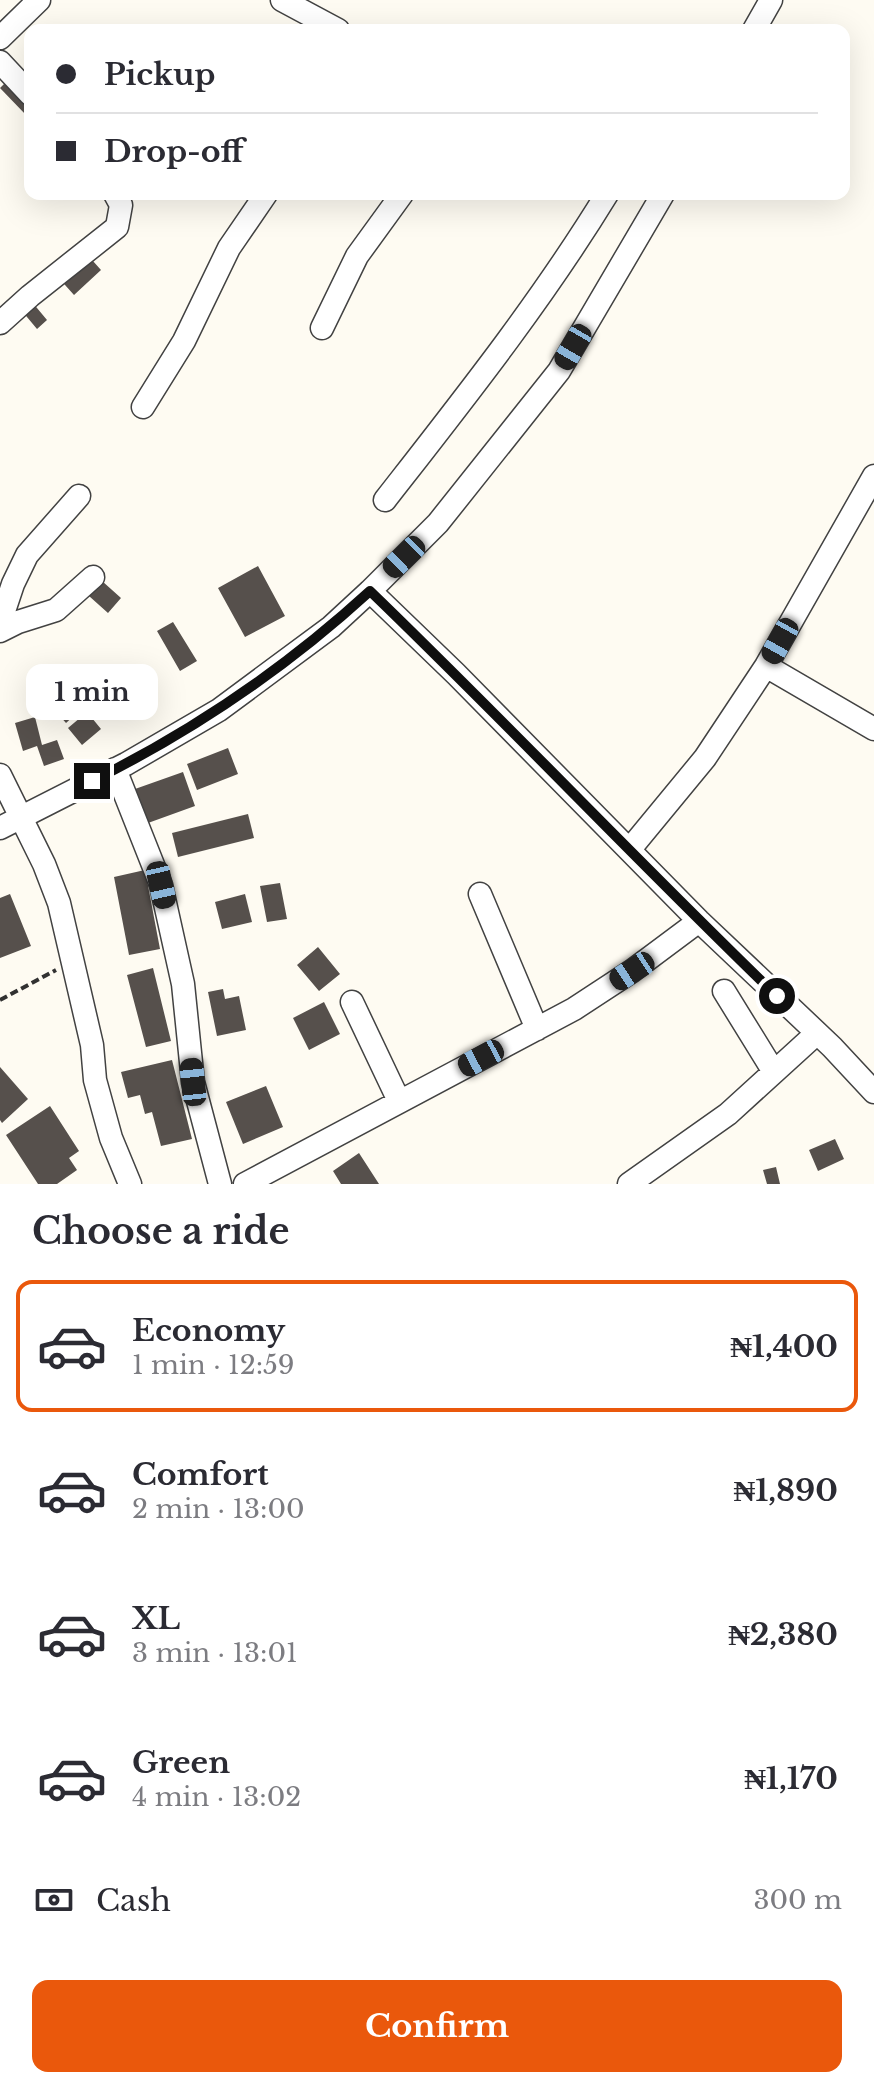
<!DOCTYPE html>
<html lang="en">
<head>
<meta charset="utf-8">
<style>
  :root { --surface:#fff; --page:#f7f7f7; --text:#2b2b33; --muted:#7c7c81; --line:#e1e1e2; --accent:#ea580c }
  body { margin:0; font-family:"Libre Baskerville",serif; background:var(--page); color:var(--text); height:100vh; display:flex; flex-direction:column; font-size:30px; white-space:nowrap }
  * { box-sizing:border-box; margin:0 }
  p { font-size:26px; color:var(--muted) }
  .icon { flex:none; width:44px; height:44px; fill:none; stroke:currentColor; stroke-width:2; stroke-linecap:round; stroke-linejoin:round }
  .map { position:relative; height:1184px; overflow:hidden }
  .details { display:flex; flex-direction:column; background:var(--surface); flex:1 }
  .details>* { flex:none }
  .banner { position:absolute; left:24px; top:24px; width:826px; height:176px; border-radius:16px; box-shadow:0 8px 32px #0002; display:grid; align-content:center; height:176px; padding:0 32px; background:var(--surface) }
  .end { position:absolute; width:36px; height:36px; margin:-18px; border:10px solid #0f0f0f; background:#fff; box-shadow:0 0 0 4px #fff }
  .from { border-radius:50% }
  .bubble { position:absolute; height:56px; border-radius:16px; background:var(--surface); box-shadow:0 8px 32px #0002; font-size:26px; font-weight:800; line-height:56px; text-align:center }
  .car { position:absolute; width:24px; height:48px; margin:-24px -12px; border-radius:10px; box-shadow:0 0 6px 2px #0007; background:linear-gradient(#222 24%,#8ab4d8 0 40%,#222 0 76%,#8ab4d8 0 86%,#222 0) }
  .banner b { display:flex; align-items:center; gap:28px; height:76px; font-size:30px }
  .banner b+b { border-top:2px solid var(--line) }
  .banner i { width:20px; height:20px; background:var(--text) }
  ul { padding:0; list-style:none }
  li { display:flex; align-items:center; gap:24px; height:132px; margin:0 16px 12px; padding:0 16px; border:4px solid transparent; border-radius:16px }
  li div { flex:1 }
  li b { display:block; font-size:30px }
  li em { font-style:normal; font-weight:800 }
  li.current { border-color:var(--accent) }
  li>.icon { width:72px; height:72px; stroke-width:1.5 }
  h2 { padding:0 32px; font-size:36px; line-height:96px }
  .pay { display:flex; align-items:center; gap:20px; height:88px; padding:0 32px; font-size:30px }
  .pay p { margin-inline-start:auto }
  .button { display:flex; gap:16px; margin-top:auto; padding:16px 32px }
  .button a { flex:1; height:92px; border-radius:16px; background:var(--accent); color:#fff; font-size:32px; font-weight:800; line-height:92px; text-align:center }
  .map>svg:first-child { display:block }
  .building { fill:#56504c }
  .lines { fill:none; stroke-linecap:round; stroke-linejoin:round }
  .minor-casing { stroke:#424242; stroke-width:25 }
  .path { stroke:#313131; stroke-width:4; stroke-dasharray:8 4; stroke-linecap:butt }
  .minor { stroke:#fff; stroke-width:22 }
  .route { stroke:#0f0f0f; stroke-width:10 }
</style>
</head>
<body>
<div class="map">
<svg width="874" height="1184" viewBox="0 0 874 1184">
  <rect width="100%" height="100%" fill="#fefbf2"/>
  <path class="building" d="M11,77l19,20v15l-4,3 -26,-27z
    M84,251l17,19 -27,25 -17,-19z
    M32,302l15,18 -10,9 -15,-18z
    M258,566l27,50 -40,21 -27,-49z
    M102,581l19,17 -13,15 -19,-17z
    M173,622l24,39 -17,10 -23,-40z
    M63,697l14,16 -11,10 -14,-16z
    M87,712l14,17 -19,16 -14,-17z
    M35,717l7,28 15,-5 7,19 -20,7 -7,-20 -14,5 -8,-28z
    M228,748l10,26 -41,16 -10,-26z
    M183,772l12,34 -47,17 -13,-34z
    M248,814l6,24 -76,19 -6,-24z
    M145,870l15,79 -31,6 -15,-78z
    M280,883l7,36 -20,3 -7,-36z
    M10,894l21,52 -31,12v-60z
    M245,894l7,28 -30,7 -7,-27z
    M318,947l22,27 -21,17 -22,-26z
    M153,968l18,73 -25,6 -19,-72z
    M223,989l2,10 14,-3 7,34 -29,6 -9,-44z
    M324,1002l16,32 -31,16 -16,-32z
    M172,1060l20,79 -31,7 -9,-34 -7,2 -5,-19 -12,3 -7,-26z
    M0,1067l28,32 -26,24 -2,-3z
    M266,1086l17,41 -40,17 -17,-42z
    M50,1106l29,45 -10,7 8,12 -20,14h-19l-32,-49z
    M835,1139l9,20 -26,12 -9,-21z
    M359,1153l20,31h-38l-8,-13z
    M776,1167l4,17h-13l-4,-14z"/>
  <g class="lines">
    <defs>
      <path id="minor" d="M282,0l56,30
        M754,30l17,-30
        M0,38l39,-38
        M0,62l30,32
        M0,323l30,-27 87,-69 4,-22 -6,-11
        M322,328l35,-72 45,-62
        M143,407l41,-66 45,-93 37,-54
        M385,500c78,-100 156,-198 222,-306
        M370,591l86,83 243,247 133,126 42,45
        M0,623l13,-39 14,-29 52,-59
        M0,631l18,-9 38,-12 37,-33
        M766,666l108,63
        M115,769l46,116 22,99 10,98 27,102
        M0,775l44,89 15,39 33,142 3,35 16,58 19,46
        M0,828l126,-64 93,-54 112,-83 39,-36 68,-68 121,-152 104,-177
        M630,849l75,-91 61,-92 108,-190
        M480,894l57,135
        M724,991l50,81
        M352,1002l47,99
        M245,1184l329,-175 58,-38 67,-50
        M629,1184l99,-70 89,-81"/>
    </defs>
    <use href="#minor" class="minor-casing"/>
    <path class="path" d="M0,1000l56,-30"/>
    <use href="#minor" class="minor"/>
  </g>
  <g class="lines">
    <path class="route" d="M92,781c101,-50 195,-114 278,-190 138,133 269,272 407,405"/>
  </g>
</svg>
<i class="end from" style="left:777px;top:996px"></i>
<i class="end" style="left:92px;top:781px"></i>
<div class="bubble" style="left:26px;top:664px;width:132px">1 min</div>
<i class="car" style="left:573px;top:347px;rotate:210deg"></i>
<i class="car" style="left:404px;top:557px;rotate:226deg"></i>
<i class="car" style="left:780px;top:641px;rotate:209deg"></i>
<i class="car" style="left:161px;top:885px;rotate:167deg"></i>
<i class="car" style="left:632px;top:971px;rotate:237deg"></i>
<i class="car" style="left:481px;top:1058px;rotate:242deg"></i>
<i class="car" style="left:193px;top:1082px;rotate:354deg"></i>
<div class="banner">
<b><i class="from"></i>Pickup</b>
<b><i></i>Drop-off</b>
</div>
</div>
<section class="details">
<h2>Choose a ride</h2>
<ul>
<li class="current"><svg class="icon" aria-label="car" viewBox="0 0 24 24"><path d="M5 17H2v-5l4-1 3-4h7l3 4 3 1v5h-3M9 17h6M6 11h13"/><circle cx="7" cy="17" r="2"/><circle cx="17" cy="17" r="2"/></svg><div><b>Economy</b><p>1 min · 12:59</p></div><em>₦1,400</em></li>
<li><svg class="icon" aria-label="car" viewBox="0 0 24 24"><path d="M5 17H2v-5l4-1 3-4h7l3 4 3 1v5h-3M9 17h6M6 11h13"/><circle cx="7" cy="17" r="2"/><circle cx="17" cy="17" r="2"/></svg><div><b>Comfort</b><p>2 min · 13:00</p></div><em>₦1,890</em></li>
<li><svg class="icon" aria-label="car" viewBox="0 0 24 24"><path d="M5 17H2v-5l4-1 3-4h7l3 4 3 1v5h-3M9 17h6M6 11h13"/><circle cx="7" cy="17" r="2"/><circle cx="17" cy="17" r="2"/></svg><div><b>XL</b><p>3 min · 13:01</p></div><em>₦2,380</em></li>
<li><svg class="icon" aria-label="car" viewBox="0 0 24 24"><path d="M5 17H2v-5l4-1 3-4h7l3 4 3 1v5h-3M9 17h6M6 11h13"/><circle cx="7" cy="17" r="2"/><circle cx="17" cy="17" r="2"/></svg><div><b>Green</b><p>4 min · 13:02</p></div><em>₦1,170</em></li>
</ul>
<div class="pay"><svg class="icon" aria-label="cash" viewBox="0 0 24 24"><path d="M3 7h18v10H3z"/><circle cx="12" cy="12" r="2"/></svg>Cash<p>300 m</p></div>
<div class="button"><a>Confirm</a></div>
</section>
</body>
</html>
